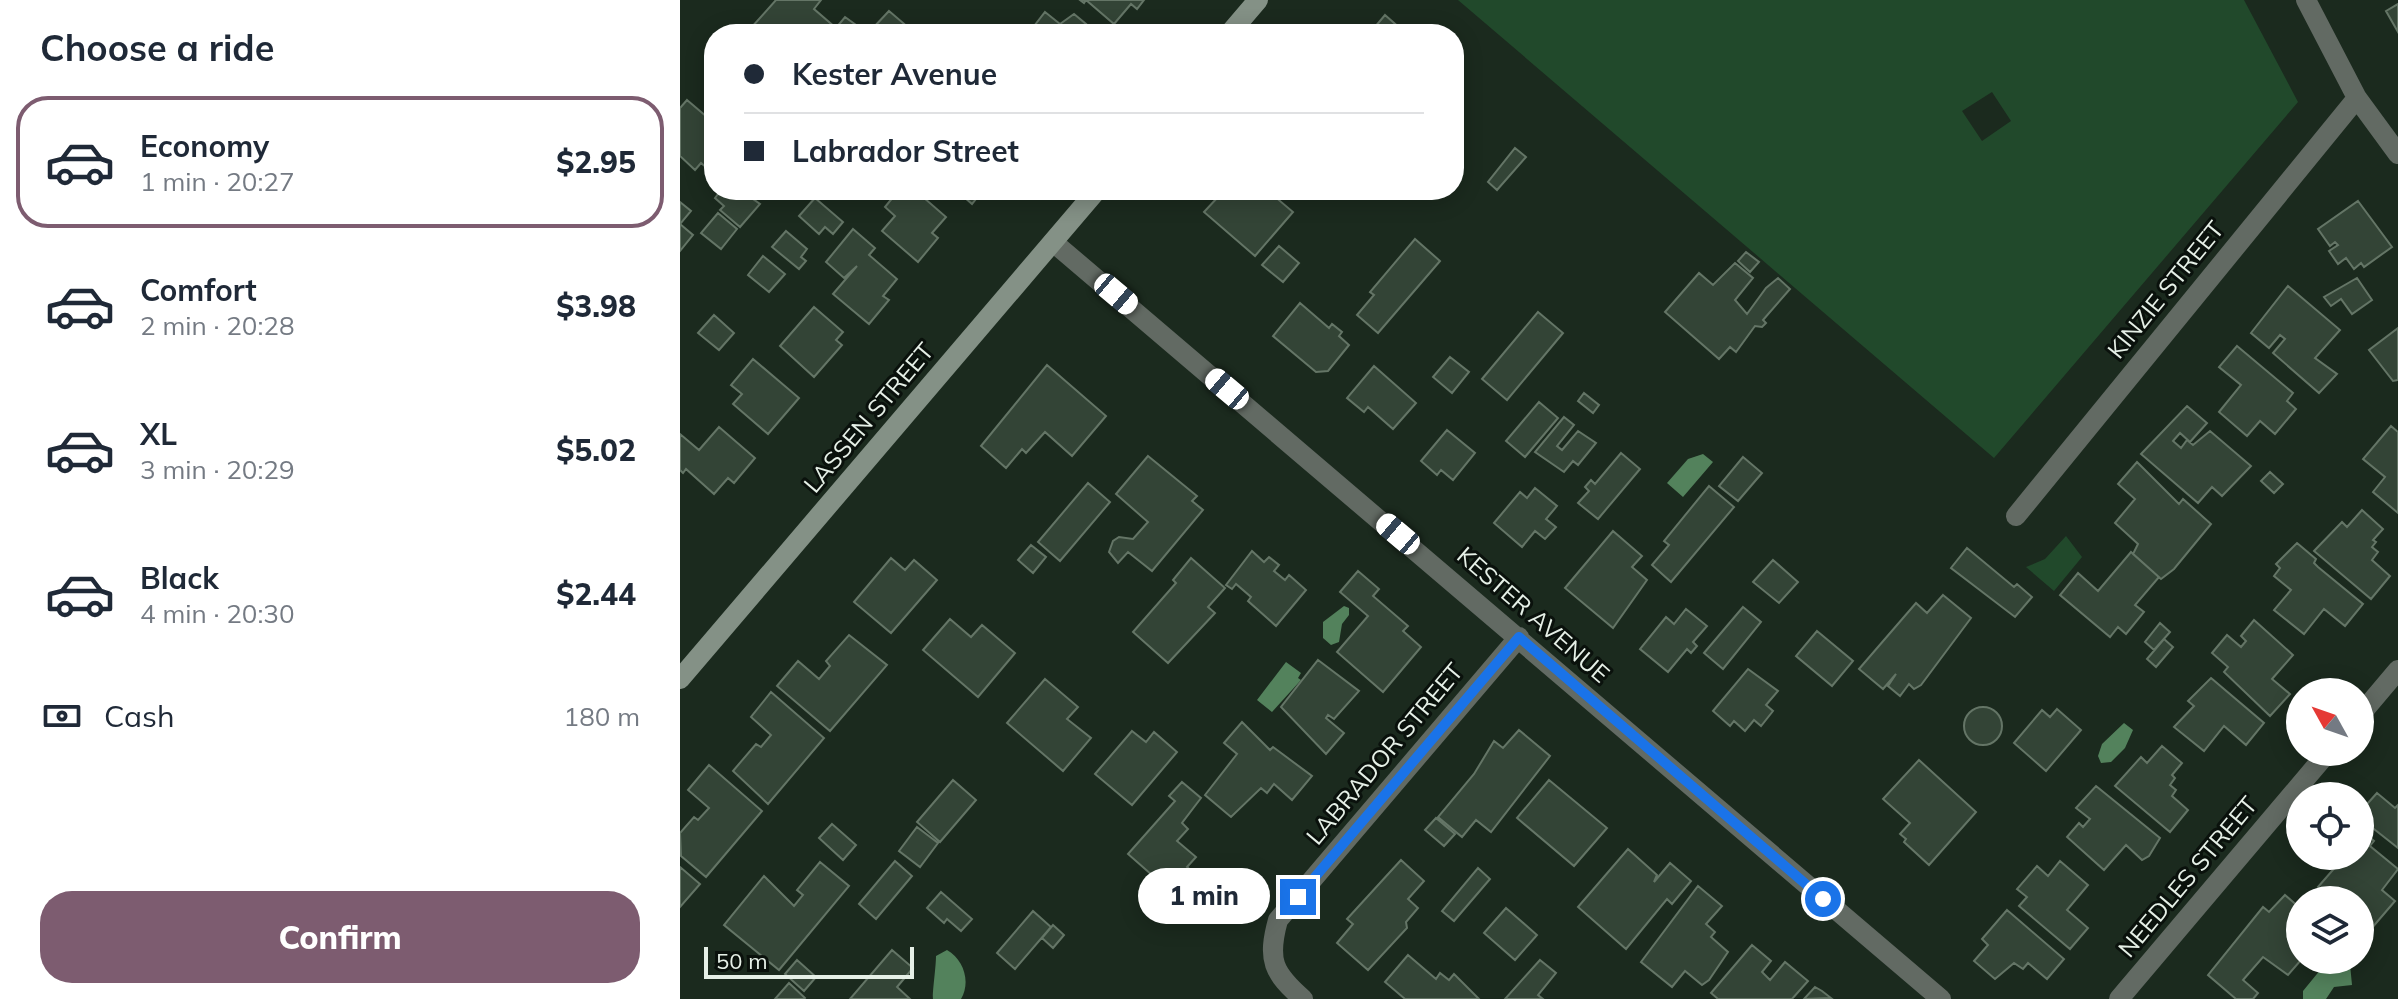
<!DOCTYPE html>
<html lang="en">
<head>
<meta charset="utf-8">
<style>
  :root { --surface:#fff; --page:#f2f2f3; --text:#1f2937; --muted:#747a83; --line:#e0e1e3; --accent:#7d5c70 }
  body { margin:0; font-family:Mulish,sans-serif; background:var(--page); color:var(--text); height:100vh; display:flex; flex-direction:column; font-size:30px; white-space:nowrap }
  * { box-sizing:border-box; margin:0 }
  p { font-size:26px; color:var(--muted) }
  .icon { flex:none; width:44px; height:44px; fill:none; stroke:currentColor; stroke-width:2; stroke-linecap:round; stroke-linejoin:round }
  .map { position:relative; flex:1; overflow:hidden }
  .details { display:flex; flex-direction:column; background:var(--surface); width:680px }
  .details>* { flex:none }
  .banner { position:absolute; left:24px; top:24px; width:760px; height:176px; border-radius:32px; box-shadow:0 4px 20px #0003; display:grid; align-content:center; height:176px; padding:0 40px; background:var(--surface) }
  .needle { width:52px; rotate:310deg }
  .fabs { position:absolute; left:1606px; top:678px; display:grid; gap:16px }
  .fabs a { display:grid; place-items:center; width:88px; height:88px; border-radius:50%; background:var(--surface); box-shadow:0 4px 20px #0003; font-size:40px }
  .scale { position:absolute; left:24px; bottom:20px; width:210px; box-sizing:border-box; padding-left:8px; border:4px solid #e6f0e7; border-top:0; font-size:22px; line-height:28px; white-space:nowrap; color:#e6f0e7; -webkit-text-stroke:6px #0a110c; paint-order:stroke }
  .end { position:absolute; width:36px; height:36px; margin:-18px; border:10px solid #1a73e8; background:#fff; box-shadow:0 0 0 4px #fff }
  .from { border-radius:50% }
  .bubble { position:absolute; height:56px; border-radius:28px; background:var(--surface); box-shadow:0 4px 20px #0003; font-size:26px; font-weight:800; line-height:56px; text-align:center }
  .car { position:absolute; width:24px; height:48px; margin:-24px -12px; border-radius:10px; box-shadow:0 0 6px 2px #0007; background:linear-gradient(#fff 24%,#345 0 40%,#fff 0 76%,#345 0 86%,#fff 0) }
  .banner b { display:flex; align-items:center; gap:28px; height:76px; font-size:30px }
  .banner b+b { border-top:2px solid var(--line) }
  .banner i { width:20px; height:20px; background:var(--text) }
  ul { padding:0; list-style:none }
  li { display:flex; align-items:center; gap:24px; height:132px; margin:0 16px 12px; padding:0 24px; border:4px solid transparent; border-radius:32px }
  li div { flex:1 }
  li b { display:block; font-size:30px }
  li em { font-style:normal; font-weight:800 }
  li.on { border-color:var(--accent) }
  li>.icon { width:72px; height:72px; stroke-width:1.5 }
  h2 { padding:0 40px; font-size:36px; line-height:96px }
  .pay { display:flex; align-items:center; gap:20px; height:88px; padding:0 40px; font-size:30px }
  .pay p { margin-inline-start:auto }
  .primary-button { display:flex; gap:16px; margin-top:auto; padding:16px 40px }
  .primary-button a { flex:1; height:92px; border-radius:32px; background:var(--accent); color:#fff; font-size:32px; font-weight:800; line-height:92px; text-align:center }
  main { display:flex; flex:1; min-height:0 }
  .map>svg:first-child { display:block }
  .green { fill:#21492b; fill-rule:evenodd }
  .water { fill:#53825c }
  .building { fill:#334436; stroke:#647566; stroke-width:2 }
  .lines { fill:none; stroke-linecap:round; stroke-linejoin:round }
  .minor { stroke:#626a63; stroke-width:20 }
  .secondary { stroke:#849186; stroke-width:20 }
  .route { stroke:#1a73e8; stroke-width:10 }
  .labels { text-anchor:middle; stroke-width:6; stroke-linejoin:round; paint-order:stroke }
  .street-label { font-size:24px; fill:#e6f0e7; stroke:#0a110c }
</style>
</head>
<body>
<main>
<section class="details">
<h2>Choose a ride</h2>
<ul>
<li class="on"><svg class="icon" aria-label="car" viewBox="0 0 24 24"><path d="M5 17H2v-5l4-1 3-4h7l3 4 3 1v5h-3M9 17h6M6 11h13"/><circle cx="7" cy="17" r="2"/><circle cx="17" cy="17" r="2"/></svg><div><b>Economy</b><p>1 min · 20:27</p></div><em>$2.95</em></li>
<li><svg class="icon" aria-label="car" viewBox="0 0 24 24"><path d="M5 17H2v-5l4-1 3-4h7l3 4 3 1v5h-3M9 17h6M6 11h13"/><circle cx="7" cy="17" r="2"/><circle cx="17" cy="17" r="2"/></svg><div><b>Comfort</b><p>2 min · 20:28</p></div><em>$3.98</em></li>
<li><svg class="icon" aria-label="car" viewBox="0 0 24 24"><path d="M5 17H2v-5l4-1 3-4h7l3 4 3 1v5h-3M9 17h6M6 11h13"/><circle cx="7" cy="17" r="2"/><circle cx="17" cy="17" r="2"/></svg><div><b>XL</b><p>3 min · 20:29</p></div><em>$5.02</em></li>
<li><svg class="icon" aria-label="car" viewBox="0 0 24 24"><path d="M5 17H2v-5l4-1 3-4h7l3 4 3 1v5h-3M9 17h6M6 11h13"/><circle cx="7" cy="17" r="2"/><circle cx="17" cy="17" r="2"/></svg><div><b>Black</b><p>4 min · 20:30</p></div><em>$2.44</em></li>
</ul>
<div class="pay"><svg class="icon" aria-label="cash" viewBox="0 0 24 24"><path d="M3 7h18v10H3z"/><circle cx="12" cy="12" r="2"/></svg>Cash<p>180 m</p></div>
<div class="primary-button"><a>Confirm</a></div>
</section>
<div class="map">
<svg width="1718" height="999" viewBox="0 0 1718 999">
  <rect width="100%" height="100%" fill="#1b2a1e"/>
  <path class="green" d="M778,0h786l54,102 -304,356zM1312,92l19,29 -29,20 -20,-30z
    M1386,536l16,21 -28,34 -28,-24 19,-8z"/>
  <path class="water" d="M1023,454l10,8 -30,35 -16,-14 21,-24z
    M664,606l5,2v7l-7,9 -3,18 -8,3 -8,-7v-16z
    M606,662l15,11 -3,5 3,2 -29,32 -15,-12z
    M1444,723l9,7 -8,18 -14,14 -10,1 -3,-7 4,-12z
    M267,950c17,10 24,32 14,49h-28c-1,-4 3,-32 3,-43z
    M1670,964l2,21 -18,2 -8,12h-23v-8l18,-22z"/>
  <path class="building" d="M96,0h45l-7,9 29,25h-54l-4,-7 -7,7h-20l-7,-6z
    M400,0h64l-7,9 -6,-5 -17,20 -28,-24 -2,3z
    M1718,4v28l-12,-21z
    M209,11l20,17 -5,6h-24l-7,-6z
    M365,12l15,12 14,-10 12,10 -5,6 5,4h-58z
    M705,15l17,15 -3,4h-30z
    M165,17l11,8 -7,9 -13,-6z
    M7,100l27,23v40l-6,6 -7,-6 -6,7 -15,-14v-48z
    M835,148l11,9 -29,33 -9,-8z
    M41,190l38,2 -6,7 7,5 -20,23 -20,-17 4,-4 -9,-8z
    M219,190l15,4 2,-3 30,26 -14,16 6,5 -20,24 -36,-31 13,-15 -10,-9z
    M276,190h27l-11,14z
    M534,190h53l26,22 -38,44 -51,-44 14,-15z
    M135,198l28,24 -10,12 -8,-7 -6,7 -20,-18z
    M1678,201l34,46 -28,20 -3,-4 -7,6 -8,-11 -8,6 -9,-13 9,-6 -3,-3 -5,4 -12,-17z
    M0,202l11,9 -11,13 13,11 -13,16z
    M38,213l19,16 -16,20 -20,-16z
    M173,229l22,19 -6,7 28,24 -14,17 6,4 -20,24 -36,-30 24,-28 -13,12 -18,-16z
    M106,231l21,18 -6,8 5,4 -7,8 -27,-22z
    M735,239l25,22 -62,72 -21,-18 17,-20 -4,-3z
    M599,246l20,17 -16,19 -21,-17z
    M1066,252l13,10 -9,10 -12,-11z
    M83,256l22,18 -16,18 -21,-17z
    M1055,263l18,15 -18,22 12,14 19,-26 12,-10 12,11 -27,31 3,3 -4,4 -7,-1 -19,26 -6,-5 -11,12 -54,-47 34,-39 14,12z
    M1677,278l15,22 -20,14 -11,-15 -10,7 -7,-9z
    M1608,286l52,44 -25,28 22,16 -18,19 -46,-40 12,-14 -5,-4 -11,13 -18,-15z
    M620,303l29,25 3,-4 10,8 -3,4 10,9 -21,26 -12,1 -43,-36z
    M134,307l29,25 -7,8 6,5 -28,32 -34,-31z
    M858,312l25,21 -56,67 -25,-21z
    M34,315l20,18 -15,17 -21,-17z
    M1718,328v52l-5,1 -24,-31z
    M1557,346l56,47 -6,8 9,8 -21,25 -15,-13 -13,15 -28,-24 22,-27 -22,-18z
    M770,357l19,15 -17,21 -19,-16z
    M73,359l46,39 -31,36 -35,-30 9,-10 -11,-9z
    M367,365l59,51 -34,40 -27,-24 -19,21 -4,-4 -16,19 -25,-22z
    M694,366l42,37 -23,26 -25,-22 -4,5 -17,-14z
    M904,393l15,12 -6,8 -15,-12z
    M859,402l19,16 -33,39 -19,-16z
    M1507,406l20,17 -17,19 -10,-9 -7,8 8,7 6,-8 6,5 17,-14 41,35 -29,30 -10,-9 -14,16 -57,-49z
    M884,417l10,8 -17,21 5,4 16,-19 18,12 -18,22 -5,-4 -9,11 -29,-20z
    M1711,426l7,6v81l-25,-21 12,-15 -22,-18z
    M39,427l36,31 -21,25 -6,-5 -14,16 -28,-25 -3,4 -3,-3v-36l19,16z
    M767,430l28,23 -22,27 -12,-10 -4,5 -16,-14z
    M941,453l19,16 -42,50 -20,-16 11,-12 -4,-4 6,-7 4,4z
    M468,456l49,40 -5,5 11,9 -51,61 -24,-19 -10,11 -9,-11 4,-11 6,-4 14,2 15,-17 -32,-28z
    M1063,457l19,16 -24,28 -19,-15z
    M1457,462l42,42 4,-5 28,25 -37,45 -13,10 -28,-25 5,-10 -23,-21 20,-24 -17,-15z
    M1590,472l13,12 -9,9 -13,-12z
    M408,483l22,19 -50,59 -22,-19z
    M1029,486l25,21 -63,75 -19,-17 17,-20 -5,-4z
    M855,488l22,18 -11,13 10,8 -11,12 -10,-8 -13,16 -28,-24 26,-31 7,6z
    M1682,510l21,19 -10,11 3,2 -4,5 6,5 -6,8 18,16 -19,23 -57,-48 28,-29 5,5z
    M933,531l29,25 -10,11 15,13 -34,48 -48,-40z
    M1617,543l19,16 -2,4 4,4 45,37 -18,22 -21,-17 -20,25 -30,-24 17,-20 -17,-14 6,-8 -4,-4z
    M351,545l15,12 -13,16 -15,-13z
    M1287,548l47,39 3,-3 15,13 -17,20 -64,-49z
    M572,551l12,11 5,-5 10,8 -5,6 11,9 4,-5 17,15 -30,36 -28,-25 3,-4 -15,-13 -4,5 -6,-4z
    M1451,552l28,25 -24,28 9,7 -18,22 -8,-7 -8,10 -50,-42 18,-22 20,18z
    M211,558l14,12 9,-10 23,20 -46,53 -37,-31z
    M511,558l34,30 -17,19 7,6 -47,50 -35,-31 43,-49 -3,-3z
    M1093,560l25,22 -19,21 -26,-21z
    M678,571l21,18 -6,7 35,30 -5,5 18,16 -38,45 -46,-40 31,-36 -28,-24z
    M1263,595l28,23 -50,67 -7,4 -5,-5 -9,12 -12,-10 8,-12 -13,15 -24,-20 57,-66 11,10z
    M1063,607l18,15 -38,47 -19,-16z
    M1006,609l21,17 -14,16 4,4 -6,7 -4,-4 -19,23 -28,-23 26,-32 8,7z
    M270,619l21,18 11,-12 33,28 -37,44 -55,-47z
    M1574,620l39,35 -21,24 18,15 -20,22 -46,-44 4,-5 -16,-14 15,-18 14,12 5,-6 -5,-5z
    M1480,623l10,9 -16,18 -9,-8z
    M1137,631l36,30 -21,25 -36,-30z
    M169,635l38,30 -57,66 -53,-45 21,-25 21,18 11,-13 -4,-5z
    M1484,639l9,8 -17,20 -9,-8z
    M638,660l41,31 -25,28 -6,-4 -2,3 18,15 -18,21 -45,-47z
    M1068,669l30,22 -12,14 7,6 -12,15 -7,-6 -9,11 -11,-10 -4,5 -17,-15z
    M1531,678l53,45 -18,22 -22,-19 -20,25 -30,-24 20,-21 -6,-5z
    M365,679l33,28 -11,12 24,19 -28,33 -56,-48z
    M91,692l53,46 -56,66 -35,-33 23,-27 5,3 10,-12 -20,-18z
    M1284 726a19 19 0 1 1 38 0a19 19 0 1 1-38 0Z
    M1377,709l24,21 -35,41 -32,-28 28,-33 8,7z
    M562,722l28,28 3,-3 39,29 -20,24 -18,-16 -7,9 -6,-5 -30,29 -26,-22 32,-41 -13,-11z
    M839,730l31,26 -59,76 -15,-12 -14,17 -24,-20 36,-43 20,-33 9,7z
    M452,731l14,11 8,-10 23,20 -45,53 -37,-31z
    M1482,746l20,17 -10,12 3,3 -5,7 6,5 -4,6 16,14 -18,22 -55,-46 26,-29 6,6z
    M1239,760l57,52 -47,53 -25,-23 2,-3 -6,-5 10,-11 -27,-24z
    M29,765l53,46 -56,66 -25,-21 -1,-23 14,-16 4,3 11,-12 -21,-18z
    M273,780l23,20 -36,42 -23,-20z
    M869,780l58,48 -33,38 -57,-48z
    M502,782l19,16 -19,25 6,6 -11,12 19,16 -9,10 18,15 -20,22 -57,-50 47,-53 -6,-5z
    M1416,786l64,52 -11,18 -7,4 -16,-15 -22,25 -37,-33 12,-14 4,4 7,-8 -14,-11z
    M1697,793l18,15 3,-3v43l-38,-30v-6z
    M756,818l19,16 -11,12 -19,-16z
    M152,824l24,21 -13,15 -24,-22z
    M237,827l21,16 -18,24 -21,-16z
    M1680,829l14,12 -4,5 28,23 -16,21 13,11 -24,28 -11,-9v-20h-26l-16,-13 27,-31h15z
    M948,849l29,26 -3,7 16,-19 21,18 -19,23 -5,-5 -41,50 -48,-42z
    M721,860l23,21 -16,18 10,9 -12,14 1,6 -39,42 -31,-27 16,-19 -6,-5z
    M215,861l17,15 -36,43 -17,-15z
    M1380,861l28,24 -21,25 21,18 -18,21 -51,-43 8,-9 -10,-8 20,-23 11,10z
    M140,862l29,24 -70,84 -55,-45 40,-49 30,30 9,-11 -6,-5z
    M0,867l20,17 -20,23z
    M798,868l12,11 -36,42 -12,-10z
    M1018,886l24,20 -16,18 9,8 -4,5 17,15 -19,28 -7,5 -17,-14 -13,16 -31,-25z
    M261,892l31,27 -11,12 -14,-12 -3,4 -17,-15z
    M1605,895l15,13v35l-4,5 5,12 -13,15 -25,-18 -20,23 15,13 -5,6h-17l-28,-24 55,-68 6,5z
    M826,908l31,27 -22,25 -31,-27z
    M1327,910l57,49 -17,20 -19,-16 -5,6 -9,-6 -19,16 -21,-18 14,-16 -6,-6z
    M353,911l18,16 -36,42 -18,-16z
    M373,925l11,10 -11,13 -11,-10z
    M1072,945l19,16 -9,11 8,8 15,-18 23,19 -16,18h-74l-7,-6z
    M212,950l21,18 -16,19 13,12h-60z
    M728,955l28,24 4,-6 9,7 5,-6 25,25h-74l-20,-17z
    M117,960l19,17 -12,14 -19,-17z
    M860,960l16,13 -18,22 5,4h-38z
    M109,983l16,15 -1,1h-29z
    M1135,987l7,4 9,7 -27,1z"/>
  <g class="lines">
    <path class="minor" d="M1626,0l51,98 41,56
      M373,242l888,757
      M1336,516l341,-418
      M1680,715l38,-45
      M623,999c-30,-26 -36,-39 -25,-79l241,-283
      M1439,999l209,-247"/>
    <path class="secondary" d="M549,34l29,-34
      M0,679l417,-489"/>
  </g>
  <g class="lines">
    <path class="route" d="M618,897l221,-260 304,262"/>
  </g>
  <g class="labels">
    <g class="street-label">
      <text transform="translate(1486 290) rotate(-51)" y="8">KINZIE STREET</text>
      <text transform="translate(189 418) rotate(-50)" y="8">LASSEN STREET</text>
      <text transform="translate(853 615) rotate(41)" y="8">KESTER AVENUE</text>
      <text transform="translate(705 754) rotate(-50)" y="8">LABRADOR STREET</text>
      <text transform="translate(1508 877) rotate(-50)" y="8">NEEDLES STREET</text>
    </g>
  </g>
</svg>
<div class="fabs">
<a><svg class="needle" viewBox="-14 -14 28 28"><path d="M0-13l5 13h-10z" fill="#e53935"/><path d="M0 13l5-13h-10z" fill="#747a83"/></svg></a>
<a><svg class="icon" aria-label="locate" viewBox="0 0 24 24"><circle cx="12" cy="12" r="6"/><path d="M12 2v4M12 18v4M2 12h4M18 12h4"/></svg></a>
<a><svg class="icon" aria-label="layers" viewBox="0 0 24 24"><path d="M12 4l9 5-9 5-9-5zM3 14l9 5 9-5"/></svg></a>
</div>
<div class="scale">50 m</div>
<i class="end from" style="left:1143px;top:899px"></i>
<i class="end" style="left:618px;top:897px"></i>
<div class="bubble" style="left:458px;top:868px;width:132px">1 min</div>
<i class="car" style="left:436px;top:294px;rotate:130deg"></i>
<i class="car" style="left:547px;top:389px;rotate:310deg"></i>
<i class="car" style="left:718px;top:534px;rotate:310deg"></i>
<div class="banner">
<b><i class="from"></i>Kester Avenue</b>
<b><i></i>Labrador Street</b>
</div>
</div>
</main>
</body>
</html>
